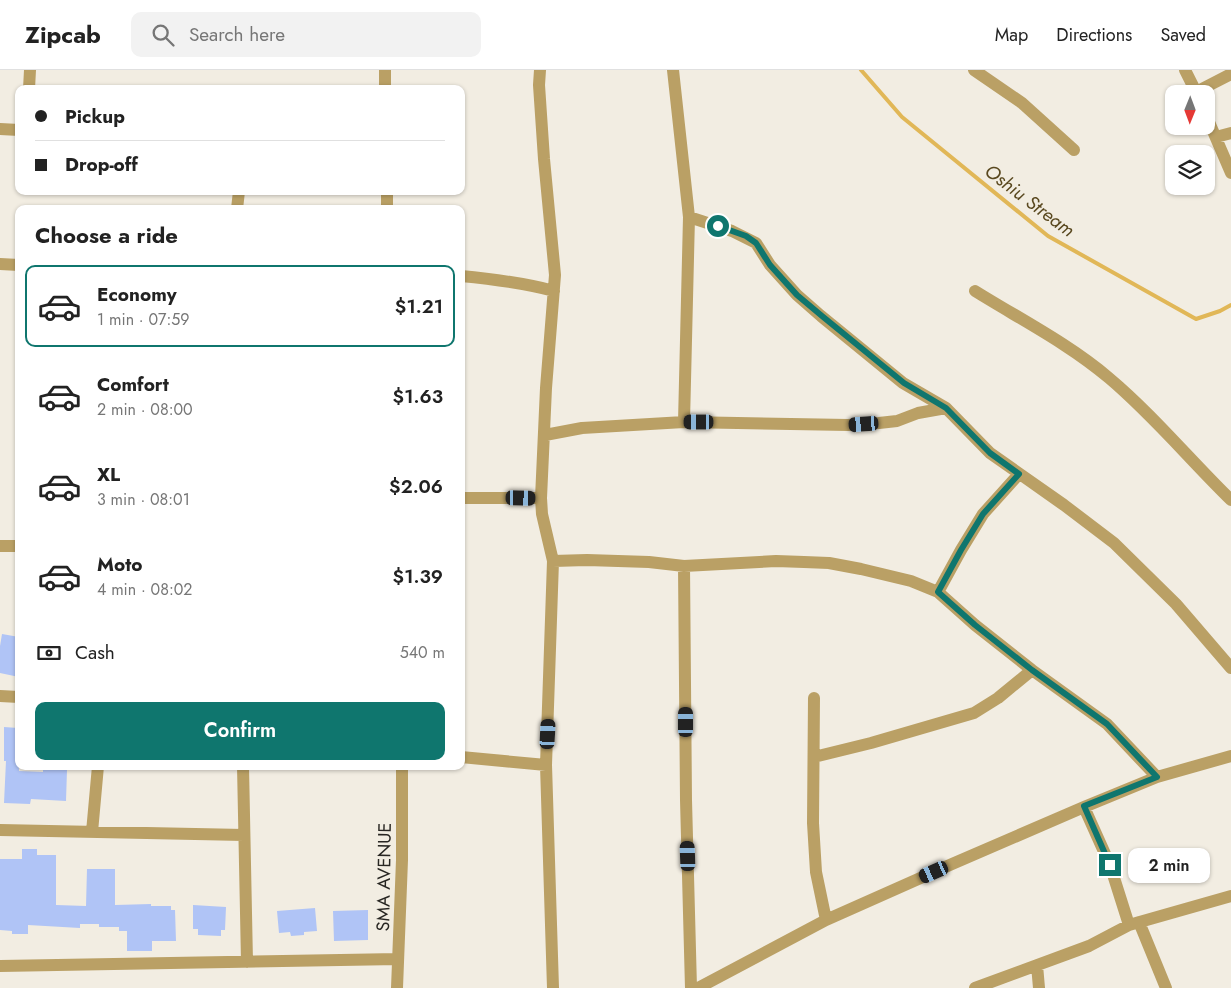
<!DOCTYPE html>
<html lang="en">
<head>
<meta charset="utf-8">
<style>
  :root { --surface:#fff; --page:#f2f2f2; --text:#222; --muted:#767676; --line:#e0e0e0; --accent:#0f766e }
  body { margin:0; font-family:Jost,sans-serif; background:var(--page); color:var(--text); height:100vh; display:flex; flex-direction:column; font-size:19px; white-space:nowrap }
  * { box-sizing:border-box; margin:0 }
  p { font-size:16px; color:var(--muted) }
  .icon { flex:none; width:28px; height:28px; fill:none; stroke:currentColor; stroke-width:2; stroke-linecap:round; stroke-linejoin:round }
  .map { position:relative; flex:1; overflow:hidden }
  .panel { position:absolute; left:15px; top:135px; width:450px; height:565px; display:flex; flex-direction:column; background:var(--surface); border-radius:10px; box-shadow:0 1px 4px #0004 }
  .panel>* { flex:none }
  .banner { position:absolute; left:15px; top:15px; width:450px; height:110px; border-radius:10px; box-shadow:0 1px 4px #0004; display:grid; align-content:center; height:110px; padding:0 20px; background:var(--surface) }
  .needle { width:32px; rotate:181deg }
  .fabs { position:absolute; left:1165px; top:15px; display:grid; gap:10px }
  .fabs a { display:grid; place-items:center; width:50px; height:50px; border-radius:10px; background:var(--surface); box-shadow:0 1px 4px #0004; font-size:25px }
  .end { position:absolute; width:22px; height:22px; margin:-11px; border:6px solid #0f766e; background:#fff; box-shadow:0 0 0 2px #fff }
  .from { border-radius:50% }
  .bubble { position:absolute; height:35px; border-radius:10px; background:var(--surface); box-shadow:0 1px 4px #0004; font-size:16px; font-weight:600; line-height:35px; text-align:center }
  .car { position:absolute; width:15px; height:30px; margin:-15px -8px; border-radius:6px; box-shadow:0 0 4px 1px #0007; background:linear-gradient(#222 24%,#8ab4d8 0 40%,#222 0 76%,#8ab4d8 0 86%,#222 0) }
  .banner b { display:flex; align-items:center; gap:18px; height:48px; font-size:19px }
  .banner b+b { border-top:1px solid var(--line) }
  .banner i { width:12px; height:12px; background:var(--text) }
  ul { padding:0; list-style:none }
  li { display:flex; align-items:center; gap:15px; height:82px; margin:0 10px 8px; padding:0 10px; border:2px solid transparent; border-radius:10px }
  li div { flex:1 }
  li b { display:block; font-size:19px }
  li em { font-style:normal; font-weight:600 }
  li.current { border-color:var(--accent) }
  li>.icon { width:45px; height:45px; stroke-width:1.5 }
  h2 { padding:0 20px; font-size:22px; line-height:60px }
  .pay { display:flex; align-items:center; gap:12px; height:55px; padding:0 20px; font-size:19px }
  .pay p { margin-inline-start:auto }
  .primary-button { display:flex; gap:10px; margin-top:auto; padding:10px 20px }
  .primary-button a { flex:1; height:58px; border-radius:10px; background:var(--accent); color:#fff; font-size:20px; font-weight:600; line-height:58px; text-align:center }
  header { display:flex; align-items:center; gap:30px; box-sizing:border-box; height:70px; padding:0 25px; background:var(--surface); border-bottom:1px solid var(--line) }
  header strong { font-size:24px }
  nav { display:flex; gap:28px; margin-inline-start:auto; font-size:18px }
  .search { width:350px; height:45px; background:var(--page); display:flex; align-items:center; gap:12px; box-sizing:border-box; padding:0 18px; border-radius:10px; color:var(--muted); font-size:19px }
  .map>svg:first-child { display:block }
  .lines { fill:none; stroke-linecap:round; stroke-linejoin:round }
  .stream { stroke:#e1b757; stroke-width:4 }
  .building { fill:#b0c4f6 }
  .minor { stroke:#baa065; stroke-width:12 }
  .route { stroke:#0f766e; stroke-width:6 }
  .labels { text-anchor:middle; stroke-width:5; stroke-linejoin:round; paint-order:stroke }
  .street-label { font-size:18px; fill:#282622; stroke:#f2ede2 }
  .water-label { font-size:19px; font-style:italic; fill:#5a4920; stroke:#f2ede2 }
</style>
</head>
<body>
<header>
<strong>Zipcab</strong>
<div class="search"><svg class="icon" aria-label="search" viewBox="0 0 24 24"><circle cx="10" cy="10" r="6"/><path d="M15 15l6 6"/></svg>Search here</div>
<nav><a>Map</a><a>Directions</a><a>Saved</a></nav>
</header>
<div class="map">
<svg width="1231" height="918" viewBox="0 0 1231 918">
  <rect width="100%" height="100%" fill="#f2ede2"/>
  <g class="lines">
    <path class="stream" d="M861,0l41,47 146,119 148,83 24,-8 11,-6"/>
  </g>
  <path class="building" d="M2,564l17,3v40l-19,-4v-27z
    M4,657l14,1 1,43 24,1v-4l24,2 -1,31 -35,-2 -1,5 -26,-1 2,-42h-2z
    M22,779h15v6h19v50l30,1 1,-37h28v36l36,-1v2h20v4h4l1,31h-24v10h-25v-20h-8v-4h-20v-3h-19v4l-52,-3v9h-16v-3l-12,-1v-71h22z
    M193,835l33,2 -1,23h-4v6l-23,-1v-6h-5z
    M315,838l2,23 -13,1v3l-13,1 -1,-4 -11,1 -2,-22z
    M368,840v30l-34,1 -1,-30z"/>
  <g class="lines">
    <path class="minor" d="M385,0v19
      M540,0l-1,15 5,74 11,116 -9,113 -5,110 1,16 11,47 -7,204 7,223
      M673,0l16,147 -5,205
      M974,0l48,33 52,47
      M1185,0l12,24
      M29,19l1,-19
      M1196,22l35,-18
      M1206,45l25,58
      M0,59l19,1
      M1216,67l15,-4
      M387,121v18
      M237,139l2,-18
      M689,147l43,14 24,12 14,22 27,30 24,21 82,67 43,25 44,45 74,52 50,38 62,61 55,64
      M0,194l19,1
      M461,206c32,3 63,7 93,15
      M975,221c45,28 94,53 134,87 44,37 81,82 122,122
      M545,365l37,-7 102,-6 164,3 31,-2 18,-2 21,-8 28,-5
      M461,428h80
      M0,476h19
      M553,491l34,-1 62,2 35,4 92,-5 28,1 25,1 32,6 50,12 27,11 37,33 57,45 75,54 50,53
      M684,496l2,234 5,188
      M938,522l23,-42 22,-36 36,-40
      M0,626l19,1
      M814,628l-1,125 3,49 10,48
      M461,687l85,8
      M814,687l57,-14 103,-30 24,-15 34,-28
      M243,696l4,196
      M1084,737l26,58 19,60
      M0,760l244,5
      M92,762l6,-66
      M1139,852l27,66
      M1037,895l2,23
      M0,896l398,-7
      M397,918l5,-128v-94
      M698,918l128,-68 126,-56 132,-57 73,-30 74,-21
      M975,918l114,-42 40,-21 102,-29"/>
  </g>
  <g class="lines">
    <path class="route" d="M718,156l28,10 10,7 14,22 27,30 25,21 82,67 42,25 44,45 29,21 -36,40 -22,36 -23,42 37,33 57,45 75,54 50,53 -73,29 26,59"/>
  </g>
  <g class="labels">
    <g class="street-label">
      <text transform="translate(384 807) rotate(-89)" y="6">SMA AVENUE</text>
    </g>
    <g class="water-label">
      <text transform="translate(1030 130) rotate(37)" y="7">Oshiu Stream</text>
    </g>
  </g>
</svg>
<div class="fabs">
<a><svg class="needle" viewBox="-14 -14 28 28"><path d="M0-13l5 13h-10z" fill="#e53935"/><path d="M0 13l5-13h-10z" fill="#767676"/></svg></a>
<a><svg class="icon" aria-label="layers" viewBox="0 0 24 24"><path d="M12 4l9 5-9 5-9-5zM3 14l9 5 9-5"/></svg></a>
</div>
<i class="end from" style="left:718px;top:156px"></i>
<i class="end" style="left:1110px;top:795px"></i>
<div class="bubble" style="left:1128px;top:778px;width:82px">2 min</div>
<i class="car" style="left:699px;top:352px;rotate:270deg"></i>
<i class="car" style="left:864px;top:354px;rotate:266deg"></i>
<i class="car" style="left:521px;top:428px;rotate:91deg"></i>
<i class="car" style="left:686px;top:652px;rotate:0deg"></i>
<i class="car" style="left:548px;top:664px;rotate:3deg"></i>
<i class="car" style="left:688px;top:786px;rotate:358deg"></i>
<i class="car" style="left:934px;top:802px;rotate:246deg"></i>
<div class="banner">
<b><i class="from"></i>Pickup</b>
<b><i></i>Drop-off</b>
</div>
<section class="panel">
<h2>Choose a ride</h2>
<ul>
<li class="current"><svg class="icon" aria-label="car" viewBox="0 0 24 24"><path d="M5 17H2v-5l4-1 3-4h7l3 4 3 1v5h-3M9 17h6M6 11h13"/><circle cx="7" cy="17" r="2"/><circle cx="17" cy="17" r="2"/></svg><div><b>Economy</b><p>1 min · 07:59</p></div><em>$1.21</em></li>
<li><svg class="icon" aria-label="car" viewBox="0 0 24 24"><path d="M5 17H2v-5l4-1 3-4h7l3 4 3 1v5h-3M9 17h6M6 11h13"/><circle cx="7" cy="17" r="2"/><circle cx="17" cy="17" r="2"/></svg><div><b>Comfort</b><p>2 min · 08:00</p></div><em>$1.63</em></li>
<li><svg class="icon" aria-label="car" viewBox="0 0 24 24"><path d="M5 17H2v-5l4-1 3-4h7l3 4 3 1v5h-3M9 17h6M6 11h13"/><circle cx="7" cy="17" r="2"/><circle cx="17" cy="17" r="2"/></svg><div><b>XL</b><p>3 min · 08:01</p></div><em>$2.06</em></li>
<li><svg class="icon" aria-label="car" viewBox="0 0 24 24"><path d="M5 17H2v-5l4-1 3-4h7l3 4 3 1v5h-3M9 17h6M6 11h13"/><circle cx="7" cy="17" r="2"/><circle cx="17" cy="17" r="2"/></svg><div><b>Moto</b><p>4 min · 08:02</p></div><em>$1.39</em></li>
</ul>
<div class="pay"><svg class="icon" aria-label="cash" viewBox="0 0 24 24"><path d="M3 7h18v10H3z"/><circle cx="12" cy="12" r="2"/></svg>Cash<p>540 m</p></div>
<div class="primary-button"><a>Confirm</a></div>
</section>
</div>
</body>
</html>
